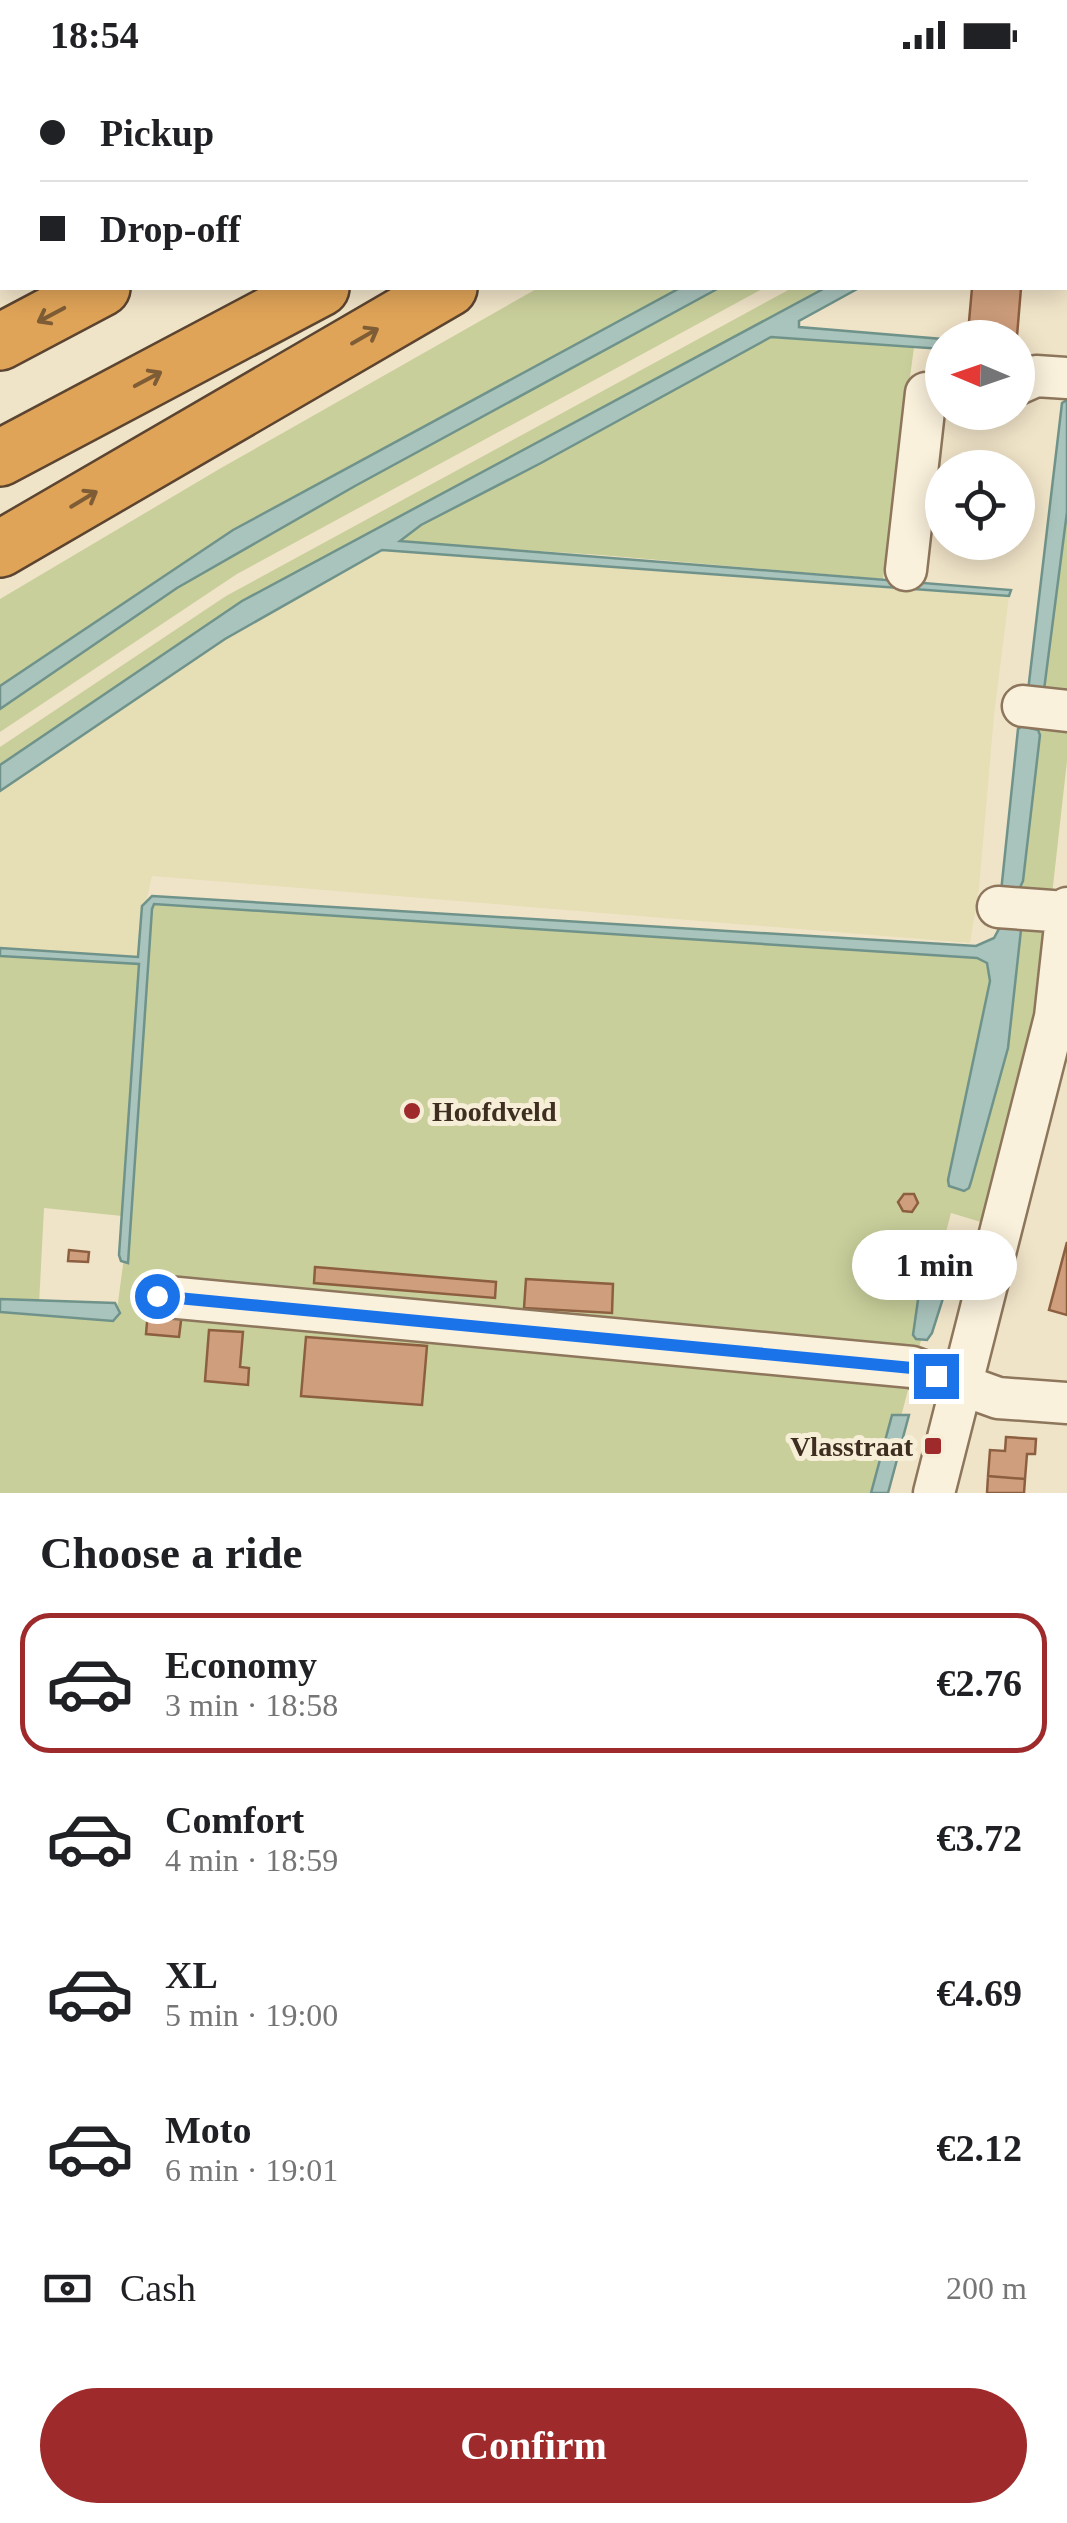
<!DOCTYPE html>
<html lang="en">
<head>
<meta charset="utf-8">
<style>
  :root { --surface:#fff; --page:#f6f6f6; --text:#202124; --muted:#757577; --line:#e0e0e0; --accent:#9e2a2b }
  body { margin:0; font-family:Georgia,serif; background:var(--page); color:var(--text); height:100vh; display:flex; flex-direction:column; font-size:38px; white-space:nowrap }
  * { box-sizing:border-box; margin:0 }
  p { font-size:32px; color:var(--muted) }
  .icon { flex:none; width:55px; height:55px; fill:none; stroke:currentColor; stroke-width:2; stroke-linecap:round; stroke-linejoin:round }
  .map { position:relative; height:1423px; overflow:hidden }
  .drawer { display:flex; flex-direction:column; background:var(--surface); flex:1 }
  .drawer>* { flex:none }
  .banner { position:absolute; left:0px; top:0px; width:1068px; height:220px; box-shadow:0 5px 25px #0003; display:grid; align-content:center; height:220px; padding:0 40px; background:var(--surface) }
  .needle { width:65px; rotate:272deg }
  .tools { position:absolute; left:925px; top:250px; display:grid; gap:20px }
  .tools a { display:grid; place-items:center; width:110px; height:110px; border-radius:50%; background:var(--surface); box-shadow:0 5px 25px #0003; font-size:50px }
  .end { position:absolute; width:45px; height:45px; margin:-22px; border:12px solid #1a73e8; background:#fff; box-shadow:0 0 0 5px #fff }
  .from { border-radius:50% }
  .bubble { position:absolute; height:70px; border-radius:35px; background:var(--surface); box-shadow:0 5px 25px #0003; font-size:32px; font-weight:700; line-height:70px; text-align:center }
  .banner b { display:flex; align-items:center; gap:35px; height:95px; font-size:38px }
  .banner b+b { border-top:2px solid var(--line) }
  .banner i { width:25px; height:25px; background:var(--text) }
  ul { padding:0; list-style:none }
  li { display:flex; align-items:center; gap:30px; height:140px; margin:0 20px 15px; padding:0 20px; border:5px solid transparent; border-radius:30px }
  li div { flex:1 }
  li b { display:block; font-size:38px }
  li em { font-style:normal; font-weight:700 }
  li.current { border-color:var(--accent) }
  li>.icon { width:90px; height:90px; stroke-width:1.5 }
  h2 { padding:0 40px; font-size:45px; line-height:120px }
  .pay { display:flex; align-items:center; gap:25px; height:110px; padding:0 40px; font-size:38px }
  .pay p { margin-inline-start:auto }
  .action { display:flex; gap:20px; margin-top:auto; padding:20px 40px }
  .action a { flex:1; height:115px; border-radius:60px; background:var(--accent); color:#fff; font-size:40px; font-weight:700; line-height:115px; text-align:center }
  .status { display:flex; justify-content:space-between; align-items:center; height:70px; padding:0 50px; background:var(--surface); direction:ltr }
  .status svg { height:28px; fill:currentColor }
  .map>svg:first-child { display:block }
  .farmland { fill:#e6deb5 }
  .green { fill:#c9cf9b }
  .water { fill:#a9c4bc; stroke:#6f938a; stroke-width:2.5 }
  .building { fill:#cf9f7d; stroke:#8d5f41; stroke-width:2.5 }
  .lines { fill:none; stroke-linecap:round; stroke-linejoin:round }
  .minor-casing { stroke:#8d765c; stroke-width:45 }
  .highway-casing { stroke:#5b4430; stroke-width:60 }
  .minor { stroke:#faf1dc; stroke-width:40 }
  .highway { stroke:#e0a458; stroke-width:55 }
  .oneway { stroke:#7e5d36 }
  .route { stroke:#1a73e8; stroke-width:12 }
  .poi-dot { fill:#9e2a2b; stroke:#f7eed8; stroke-width:4 }
  .labels { text-anchor:middle; stroke-width:10; stroke-linejoin:round; paint-order:stroke }
  .poi-label { font-size:28px; font-weight:bold; fill:#3d2e20; stroke:#f7eed8; text-anchor:start }
</style>
</head>
<body>
<div class="status"><b>18:54</b><svg viewBox="0 0 49 12"><path d="M0 12V9h3v3zM5 12V6h3v6zM10 12V3h3v9zM15 12V0h3v12zM26 1h20v11H26zM47 4h2v5h-2z"/></svg></div>
<div class="map">
<svg width="1067" height="1423" viewBox="0 0 1067 1423">
  <rect width="100%" height="100%" fill="#f0e4c8"/>
  <path class="farmland" d="M382,480l627,46 -15,119 -15,174 -9,54 -818,-67 -5,23 -5,7 -3,51 -139,-9v-157l225,-152z"/>
  <path class="green" d="M538,218h142l-447,242 -233,156v-87l221,-131z
    M719,218h45l-527,286 -237,158v-23l177,-121 178,-102z
    M792,218h33l-583,313 -242,164v-18l226,-151z
    M771,267l143,10 -31,232 -283,-24 -201,-13 22,-17 120,-62z
    M1067,442v190l-23,-12z
    M1035,648l32,3v40l-15,134 -35,-1 21,-164 -6,-1z
    M152,831l849,54 -32,233 39,-140 6,-122 31,-3 -12,121 -46,177 -6,1 -30,-9 -21,79 -6,37 -43,164h-881v-537l139,8 -17,252 -78,-8 -5,97 78,5 7,-53z"/>
  <path class="water" d="M680,218h39l-364,198 -178,102 -177,121v-23l233,-156z
    M825,218h34l-60,33v6l143,12v10l-171,-12 -230,126 -120,62 -21,16 611,49 -2,6 -627,-46 -157,89 -225,152v-26l242,-164z
    M1067,330v112l-23,178 -16,1 34,-288z
    M1022,656l16,4 2,5 -17,146 -6,13 -16,-2 17,-163z
    M152,826l824,50 18,-8 7,-13 13,1 7,4 -13,118 -37,134 -2,6 -5,3 -15,-5 -1,-6 42,-199 -3,-18 -10,-5 -823,-54 -2,5 -24,354 -7,-2 -2,-6 20,-291 -139,-8v-8l138,9 4,-51z
    M937,1170c11,0 16,3 20,14l-25,79 -5,7 -11,-1 -3,-4 12,-84 4,-8z
    M0,1229l115,4 5,10 -7,8 -113,-9z
    M892,1345h17l-21,78h-17z"/>
  <path class="building" d="M972,218h49l-4,48 -49,-3z
    M954,342h37l-1,12 -37,-4z
    M904,1124h10l4,9 -6,9 -9,-1 -5,-9z
    M1067,1172v73l-18,-5z
    M69,1180l20,2 -1,10 -20,-1z
    M315,1197l181,15 -1,16 -181,-15z
    M526,1209l87,5 -1,29 -88,-5z
    M148,1241l34,2 -3,24 -33,-3z
    M209,1260l34,2 -3,35 9,1 -1,17 -43,-4z
    M306,1267l121,9 -5,59 -121,-9z
    M1006,1367l30,2 -1,15h-8l-2,25 -37,-3 2,-26 15,1z
    M988,1406l37,3 -1,14h-37z"/>
  <g class="lines">
    <defs>
      <path id="minor" d="M1018,314l18,-8 31,2
        M906,500l20,-177 16,1
        M1023,636l44,5
        M998,837l68,5
        M157,1226l755,71 86,31 69,5
        M934,1423l121,-476 12,-109"/>
      <path id="highway" d="M293,2l4,-2
        M506,2l5,-2
        M733,2l5,-2
        M807,2l4,-2
        M0,125l2,-1
        M0,165l2,-1
        M0,272l102,-54
        M0,388l321,-170
        M0,479l449,-261"/>
    </defs>
    <use href="#minor" class="minor-casing"/>
    <use href="#highway" class="highway-casing"/>
    <use href="#minor" class="minor"/>
    <use href="#highway" class="highway"/>
  </g>
  <defs><path id="oneway-shaft" d="M-6 0H5M1.5-3L5.5 0L1.5 3" fill="none" stroke-width="1.6" stroke-linecap="round" stroke-linejoin="round" transform="scale(2.5)"/></defs>
  <g class="oneway">
    <use href="#oneway-shaft" transform="translate(51 245) rotate(152)"/>
    <use href="#oneway-shaft" transform="translate(365 266) rotate(-30)"/>
    <use href="#oneway-shaft" transform="translate(148 309) rotate(-28)"/>
    <use href="#oneway-shaft" transform="translate(84 429) rotate(-31)"/>
  </g>
  <g class="lines">
    <path class="route" d="M157,1226l755,72 24,8"/>
  </g>
  <g class="poi-dot">
    <circle cx="412" cy="1041" r="10"/>
    <rect x="923" y="1366" width="20" height="20" rx="5"/>
  </g>
  <g class="labels">
    <g class="poi-label">
      <text x="432" y="1051">Hoofdveld</text>
      <text x="913" y="1386" text-anchor="end">Vlasstraat</text>
    </g>
  </g>
</svg>
<div class="tools">
<a><svg class="needle" viewBox="-14 -14 28 28"><path d="M0-13l5 13h-10z" fill="#e53935"/><path d="M0 13l5-13h-10z" fill="#757577"/></svg></a>
<a><svg class="icon" aria-label="locate" viewBox="0 0 24 24"><circle cx="12" cy="12" r="6"/><path d="M12 2v4M12 18v4M2 12h4M18 12h4"/></svg></a>
</div>
<i class="end from" style="left:157px;top:1226px"></i>
<i class="end" style="left:936px;top:1306px"></i>
<div class="bubble" style="left:852px;top:1160px;width:165px">1 min</div>
<div class="banner">
<b><i class="from"></i>Pickup</b>
<b><i></i>Drop-off</b>
</div>
</div>
<section class="drawer">
<h2>Choose a ride</h2>
<ul>
<li class="current"><svg class="icon" aria-label="car" viewBox="0 0 24 24"><path d="M5 17H2v-5l4-1 3-4h7l3 4 3 1v5h-3M9 17h6M6 11h13"/><circle cx="7" cy="17" r="2"/><circle cx="17" cy="17" r="2"/></svg><div><b>Economy</b><p>3 min · 18:58</p></div><em>€2.76</em></li>
<li><svg class="icon" aria-label="car" viewBox="0 0 24 24"><path d="M5 17H2v-5l4-1 3-4h7l3 4 3 1v5h-3M9 17h6M6 11h13"/><circle cx="7" cy="17" r="2"/><circle cx="17" cy="17" r="2"/></svg><div><b>Comfort</b><p>4 min · 18:59</p></div><em>€3.72</em></li>
<li><svg class="icon" aria-label="car" viewBox="0 0 24 24"><path d="M5 17H2v-5l4-1 3-4h7l3 4 3 1v5h-3M9 17h6M6 11h13"/><circle cx="7" cy="17" r="2"/><circle cx="17" cy="17" r="2"/></svg><div><b>XL</b><p>5 min · 19:00</p></div><em>€4.69</em></li>
<li><svg class="icon" aria-label="car" viewBox="0 0 24 24"><path d="M5 17H2v-5l4-1 3-4h7l3 4 3 1v5h-3M9 17h6M6 11h13"/><circle cx="7" cy="17" r="2"/><circle cx="17" cy="17" r="2"/></svg><div><b>Moto</b><p>6 min · 19:01</p></div><em>€2.12</em></li>
</ul>
<div class="pay"><svg class="icon" aria-label="cash" viewBox="0 0 24 24"><path d="M3 7h18v10H3z"/><circle cx="12" cy="12" r="2"/></svg>Cash<p>200 m</p></div>
<div class="action"><a>Confirm</a></div>
</section>
</body>
</html>
